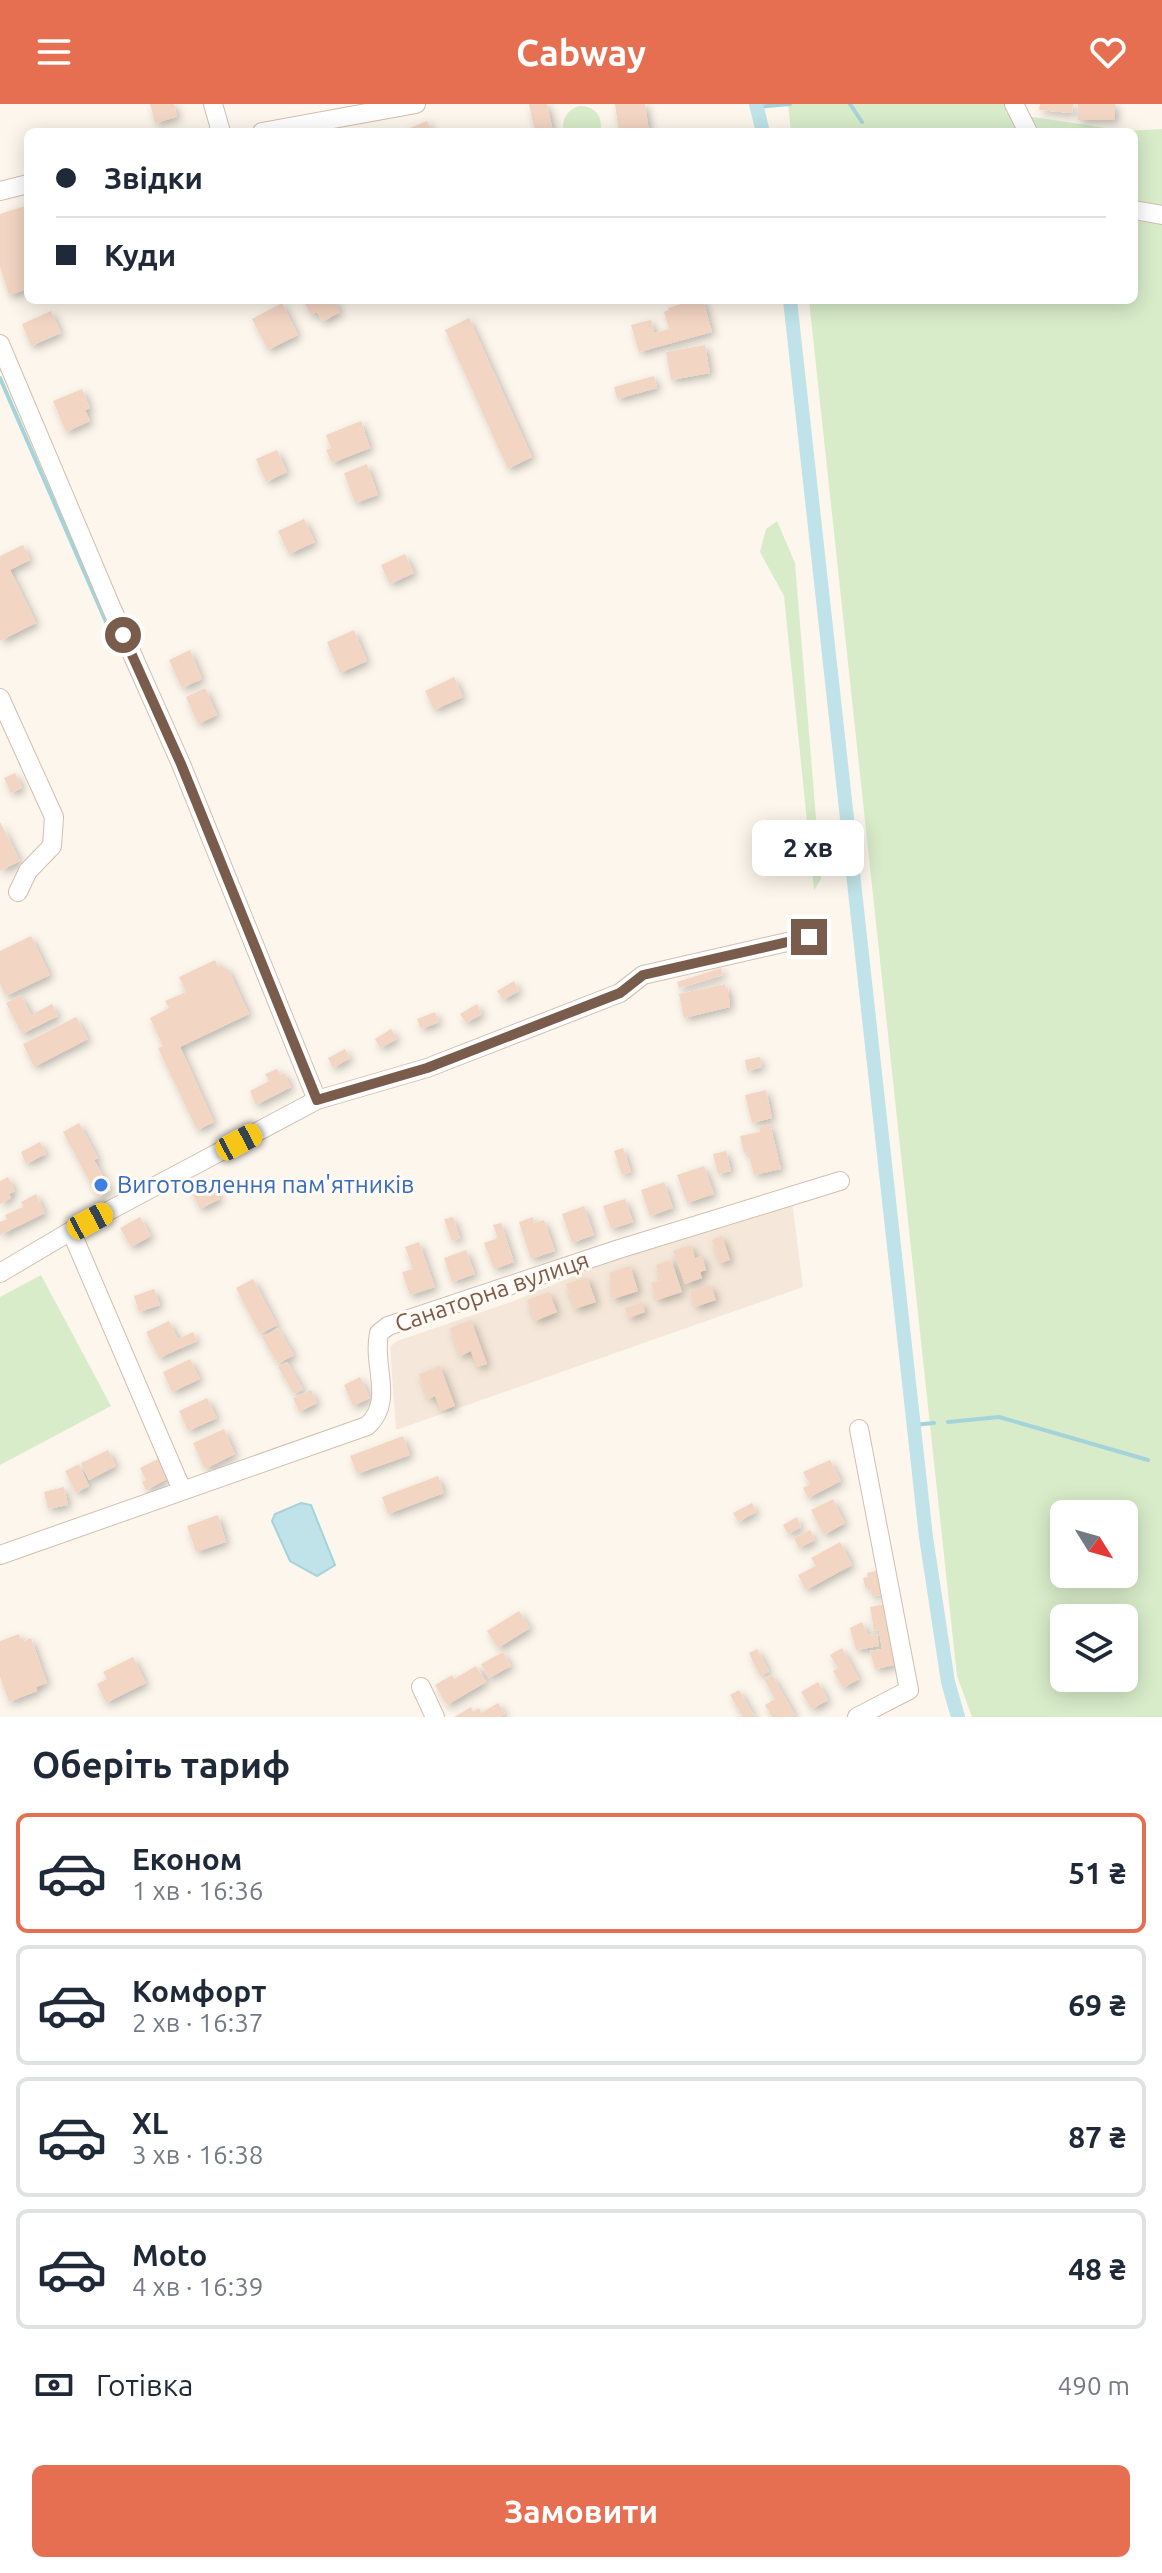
<!DOCTYPE html>
<html lang="uk">
<head>
<meta charset="utf-8">
<style>
  :root { --surface:#fff; --page:#f2f2f3; --text:#1f2937; --muted:#747a83; --line:#e0e1e3; --accent:#e76f51 }
  body { margin:0; font-family:Ubuntu,sans-serif; background:var(--page); color:var(--text); height:100vh; display:flex; flex-direction:column; font-size:30px; white-space:nowrap }
  * { box-sizing:border-box; margin:0 }
  p { font-size:26px; color:var(--muted) }
  .icon { flex:none; width:44px; height:44px; fill:none; stroke:currentColor; stroke-width:2; stroke-linecap:round; stroke-linejoin:round }
  .map { position:relative; height:1613px; overflow:hidden }
  .side { display:flex; flex-direction:column; background:var(--surface); flex:1 }
  .side>* { flex:none }
  .banner { position:absolute; left:24px; top:24px; width:1114px; height:176px; border-radius:12px; box-shadow:0 4px 20px #0003; display:grid; align-content:center; height:176px; padding:0 32px; background:var(--surface) }
  .needle { width:52px; rotate:127deg }
  .tools { position:absolute; left:1050px; top:1396px; display:grid; gap:16px }
  .tools a { display:grid; place-items:center; width:88px; height:88px; border-radius:12px; background:var(--surface); box-shadow:0 4px 20px #0003; font-size:40px }
  .end { position:absolute; width:36px; height:36px; margin:-18px; border:10px solid #7a5c4d; background:#fff; box-shadow:0 0 0 4px #fff }
  .from { border-radius:50% }
  .bubble { position:absolute; height:56px; border-radius:12px; background:var(--surface); box-shadow:0 4px 20px #0003; font-size:26px; font-weight:700; line-height:56px; text-align:center }
  .car { position:absolute; width:24px; height:48px; margin:-24px -12px; border-radius:10px; box-shadow:0 0 6px 2px #0007; background:linear-gradient(#f5c518 24%,#345 0 40%,#f5c518 0 76%,#345 0 86%,#f5c518 0) }
  .banner b { display:flex; align-items:center; gap:28px; height:76px; font-size:30px }
  .banner b+b { border-top:2px solid var(--line) }
  .banner i { width:20px; height:20px; background:var(--text) }
  ul { padding:0; list-style:none }
  li { display:flex; align-items:center; gap:24px; height:120px; margin:0 16px 12px; padding:0 16px; border:4px solid var(--line); border-radius:12px }
  li div { flex:1 }
  li b { display:block; font-size:30px }
  li em { font-style:normal; font-weight:700 }
  li.on { border-color:var(--accent) }
  li>.icon { width:72px; height:72px; stroke-width:1.5 }
  h2 { padding:0 32px; font-size:36px; line-height:96px }
  .pay { display:flex; align-items:center; gap:20px; height:88px; padding:0 32px; font-size:30px }
  .pay p { margin-inline-start:auto }
  .cta { display:flex; gap:16px; margin-top:auto; padding:16px 32px }
  .cta a { flex:1; height:92px; border-radius:12px; background:var(--accent); color:#fff; font-size:32px; font-weight:700; line-height:92px; text-align:center }
  header { display:flex; justify-content:space-between; align-items:center; height:104px; padding:0 32px; background:var(--accent); color:#fff; font-size:36px; font-weight:700 }
  .map>svg:first-child { display:block }
  .residential { fill:#f5e8da }
  .green { fill:#d8ecc9; fill-rule:evenodd }
  .water { fill:#bfe3e8; stroke:#a5d3da; stroke-width:2 }
  .lines { fill:none; stroke-linecap:round; stroke-linejoin:round }
  .stream { stroke:#a5d3da; stroke-width:4 }
  .canal { stroke:#bfe3e8; stroke-width:14 }
  .building { fill:#f3d5c3; filter:url(#shadow) }
  .minor-casing { stroke:#d1beb0; stroke-width:20 }
  .minor { stroke:#fff; stroke-width:18 }
  .route { stroke:#7a5c4d; stroke-width:10 }
  .shop-dot { fill:#3f7fe0; stroke:#fffaf3; stroke-width:3 }
  .labels { text-anchor:middle; stroke-width:6; stroke-linejoin:round; paint-order:stroke }
  .shop-label { font-size:24px; fill:#366cbe; stroke:#fffaf3; text-anchor:start }
  .street-label { font-size:24px; fill:#7a5c4d; stroke:#fffaf3 }
</style>
</head>
<body>
<header><svg class="icon" aria-label="menu" viewBox="0 0 24 24"><path d="M4 6h16M4 12h16M4 18h16"/></svg>Cabway<svg class="icon" aria-label="heart" viewBox="0 0 24 24"><path d="M12 20l-8-8c-3-5 5-10 8-4 3-6 11-1 8 4z"/></svg></header>
<div class="map">
<svg width="1162" height="1613" viewBox="0 0 1162 1613">
  <defs>
    <filter id="shadow"><feDropShadow dx="3.5" dy="3.5" stdDeviation="4" flood-color="#0004"/></filter>
  </defs>
  <rect width="100%" height="100%" fill="#fdf6ec"/>
  <path class="residential" d="M792,1097l11,86 -407,143 -6,-83 7,-6 114,-39 82,-34z"/>
  <path class="green" d="M788,0h218v9l120,18 36,-2v1588h-190l-15,-41 -148,-1376h325v-168h-343zM1064,1410h60v60h-60zM1064,1514h60v60h-60z
    M578,2c16,-1 26,10 22,26h-36c-3,-13 3,-21 14,-26z
    M777,417l18,42 26,316 -7,11 -30,-294 -24,-44 6,-23z
    M41,1171l70,131 -111,59v-168z"/>
  <path class="water" d="M301,1399l10,2 24,60 -18,11 -27,-15 -18,-40 3,-7z"/>
  <g class="lines">
    <path class="stream" d="M850,0l12,18
      M757,3l33,-3
      M0,274l113,260
      M948,1318l51,-5 149,43
      M913,1321l21,-2"/>
    <path class="canal" d="M756,0l7,28
      M790,196l136,1237 22,145 10,35"/>
  </g>
  <path class="building" d="M150,0h24l3,13 -22,6z
    M529,0h18l6,28h-18z
    M615,0h30l4,28h-30z
    M1040,0h33l-1,9 -33,-3z
    M1078,0h37v16h-37z
    M427,17l5,11h-32z
    M28,101v84l-19,6 -9,-28v-53z
    M303,196h31l6,12 -18,10 -5,-10 -6,3z
    M695,196h8l9,32 -73,20 -8,-27 20,-5 3,13 15,-4 -5,-17 5,-2 -1,-2z
    M282,199l16,32 -30,15 -16,-31z
    M51,207l10,22 -30,13 -9,-22z
    M469,214l63,139 -24,12 -63,-139z
    M705,241l5,28 -39,7 -5,-28z
    M654,272l3,12 -40,11 -3,-12z
    M82,285l8,19 -5,2 5,11 -24,11 -13,-31z
    M361,317l9,27 -38,15 -6,-13 5,-2 -5,-13z
    M277,346l10,22 -21,10 -10,-23z
    M367,360l11,31 -23,8 -11,-30z
    M304,415l11,23 -26,12 -11,-23z
    M23,441l7,15 -20,10 26,53 -36,18v-85z
    M405,450l9,19 -24,11 -9,-19z
    M354,526l13,31 -27,12 -13,-31z
    M190,546l12,29 -20,9 -13,-28z
    M454,573l9,20 -29,13 -9,-19z
    M205,584l12,27 -19,9 -12,-27z
    M15,669l7,15 -11,5 -7,-15z
    M0,718l20,39 -20,10z
    M31,832l19,39 -44,21 -6,-12v-33z
    M215,856l3,7 4,-2 2,4h4l21,45 -69,33 34,75 -17,8 -39,-82 5,-2 -13,-28 19,-10 -4,-7 21,-9 -7,-15z
    M721,864l2,7 -44,13 -2,-6z
    M514,877l5,10 -16,9 -6,-9z
    M725,880l1,5 2,-1 2,19 -46,11 -5,-24z
    M21,891l10,20 21,-11 6,12 -36,18 -16,-31z
    M477,900l5,10 -16,9 -6,-9z
    M435,908l4,10 -18,7 -4,-10z
    M76,913l12,22 -54,28 -11,-23z
    M391,925l6,10 -17,9 -5,-9z
    M345,945l5,9 -17,10 -5,-10z
    M760,953l2,10 -15,4 -2,-11z
    M277,965l4,6 3,-2 7,14 -35,18 -6,-14 19,-10 -4,-7z
    M766,986l6,28 -20,5 -7,-28z
    M79,1019l19,35 -4,2 17,30 -13,7 -35,-65z
    M770,1020l11,45 -27,6 -6,-23 -4,1 -4,-17 20,-4 -1,-5z
    M40,1038l6,12 -20,10 -5,-12z
    M623,1044l8,24 -9,3 -8,-24z
    M726,1047l5,20 -13,3 -5,-20z
    M704,1062l10,28 -27,9 -10,-28z
    M8,1073l7,14 -6,3 2,4 -11,6v-23z
    M210,1075l10,20 -20,10 -10,-20z
    M664,1078l9,26 -23,8 -9,-26z
    M36,1090l9,19 -45,22v-13l7,-3 -2,-4 18,-8 -2,-5z
    M625,1095l8,23 -22,7 -8,-23z
    M584,1102l10,29 -22,8 -10,-29z
    M140,1113l11,19 -20,11 -11,-19z
    M453,1113l7,21 -8,3 -8,-22z
    M533,1113l1,6 10,-3 11,31 -24,8 -12,-37z
    M501,1119l13,39 -20,7 -10,-26 14,-5 -5,-13z
    M722,1132l8,24 -10,3 -8,-23z
    M419,1138l16,45 -25,8 -8,-23 11,-3 -8,-22z
    M691,1141l4,13 7,-2 4,14 -6,2 2,6 -17,6 -12,-33z
    M466,1146l9,24 -23,8 -8,-24z
    M671,1156l11,32 -25,8 -6,-17 10,-3 -5,-15z
    M630,1162l8,25 -25,8 -4,-14 3,-1 -3,-11z
    M587,1173l9,25 -21,7 -9,-25z
    M253,1175l24,46 -17,9 -24,-46z
    M711,1181l5,15 -21,7 -5,-15z
    M154,1185l6,16 -21,7 -5,-16z
    M549,1188l8,20 -22,9 -8,-21z
    M642,1198l3,10 -16,6 -4,-10z
    M471,1216l16,44 -10,3 -6,-16 -11,5 -10,-28z
    M169,1217l9,18 15,-7 4,9 -38,17 -13,-26z
    M278,1224l16,27 -16,9 -16,-27z
    M190,1255l10,20 -28,13 -9,-20z
    M287,1258l16,27 -9,5 -16,-27z
    M440,1262l15,40 -14,5 -6,-15 -7,3 -9,-25z
    M360,1273l10,21 -17,8 -9,-21z
    M311,1286l6,13 -18,9 -6,-14z
    M207,1294l10,20 -29,13 -9,-20z
    M224,1325l11,25 -30,15 -12,-26z
    M403,1332l7,19 -53,19 -7,-18z
    M108,1346l8,16 -27,14 -8,-17z
    M158,1355l9,20 -21,11 -4,-8 4,-2 -6,-12z
    M830,1356l11,21 -33,17 -5,-10 7,-4 -7,-12z
    M79,1360l10,22 -13,7 -11,-22z
    M438,1372l6,17 -56,21 -6,-17z
    M64,1383l4,18 -20,4 -4,-17z
    M833,1395l12,24 -21,12 -13,-25z
    M752,1399l4,9 -18,10 -5,-9z
    M218,1411l8,27 -30,10 -9,-26z
    M797,1413l4,10 -13,7 -5,-9z
    M810,1426l5,10 -16,8 -5,-10z
    M840,1438l12,23 -46,25 -8,-15 18,-9 -5,-8z
    M876,1467l5,24 -9,1 -2,-9h-5l-2,-9 5,-1 -1,-4z
    M885,1500l10,61 -20,4 -5,-18 12,-2 -3,-19 -5,1 -4,-24z
    M519,1507l11,17 -32,20 -11,-17z
    M862,1518l6,13 9,-1 2,12 -23,4 -6,-22z
    M19,1530l3,8 9,-4 16,45 -11,4 1,4 -28,11 -9,-25v-36z
    M842,1544l17,31 -16,9 -10,-17 5,-3 -8,-13z
    M757,1545l12,22 -9,5 -11,-23z
    M503,1548l8,14 -22,12 -8,-14z
    M133,1553l13,26 -40,20 -9,-19 10,-5 -4,-7z
    M476,1562l10,16 -39,23 -12,-20 17,-10 2,4z
    M772,1571l23,40 -4,2h-19l-7,-12 10,-6 -11,-20z
    M818,1578l10,18 -16,9 -11,-17z
    M739,1586l16,27h-12l-13,-22z
    M498,1599l7,11 -5,3h-46l17,-10 2,5 6,-4 2,5z"/>
  <g class="lines">
    <defs>
      <path id="minor" d="M213,0l8,28
        M1014,0l14,28
        M262,28l154,-28
        M0,87l28,-7
        M1134,106l28,5
        M0,240l112,265 69,155 136,336 -246,131 -71,42
        M0,594l54,119 -2,29 -24,25 -10,21
        M317,996l110,-32 193,-75 23,-18 166,-38
        M71,1127l111,259
        M0,1451l367,-129c28,-25 5,-59 12,-93l9,-7 231,-77 221,-68
        M421,1583l14,30
        M857,1613l52,-27 -50,-261"/>
    </defs>
    <use href="#minor" class="minor-casing"/>
    <use href="#minor" class="minor"/>
  </g>
  <g class="lines">
    <path class="route" d="M123,531l58,129 136,336 110,-32 193,-75 23,-18 166,-38"/>
  </g>
  <circle class="shop-dot" cx="101" cy="1081" r="8"/>
  <g class="labels">
    <g class="shop-label">
      <text x="117" y="1089">Виготовлення пам'ятників</text>
    </g>
    <g class="street-label">
      <text transform="translate(492 1188) rotate(-19)" y="8">Санаторна вулиця</text>
    </g>
  </g>
</svg>
<div class="tools">
<a><svg class="needle" viewBox="-14 -14 28 28"><path d="M0-13l5 13h-10z" fill="#e53935"/><path d="M0 13l5-13h-10z" fill="#747a83"/></svg></a>
<a><svg class="icon" aria-label="layers" viewBox="0 0 24 24"><path d="M12 4l9 5-9 5-9-5zM3 14l9 5 9-5"/></svg></a>
</div>
<i class="end from" style="left:123px;top:531px"></i>
<i class="end" style="left:809px;top:833px"></i>
<div class="bubble" style="left:752px;top:716px;width:112px">2 хв</div>
<i class="car" style="left:239px;top:1038px;rotate:62deg"></i>
<i class="car" style="left:90px;top:1117px;rotate:62deg"></i>
<div class="banner">
<b><i class="from"></i>Звідки</b>
<b><i></i>Куди</b>
</div>
</div>
<section class="side">
<h2>Оберіть тариф</h2>
<ul>
<li class="on"><svg class="icon" aria-label="car" viewBox="0 0 24 24"><path d="M5 17H2v-5l4-1 3-4h7l3 4 3 1v5h-3M9 17h6M6 11h13"/><circle cx="7" cy="17" r="2"/><circle cx="17" cy="17" r="2"/></svg><div><b>Економ</b><p>1 хв · 16:36</p></div><em>51 ₴</em></li>
<li><svg class="icon" aria-label="car" viewBox="0 0 24 24"><path d="M5 17H2v-5l4-1 3-4h7l3 4 3 1v5h-3M9 17h6M6 11h13"/><circle cx="7" cy="17" r="2"/><circle cx="17" cy="17" r="2"/></svg><div><b>Комфорт</b><p>2 хв · 16:37</p></div><em>69 ₴</em></li>
<li><svg class="icon" aria-label="car" viewBox="0 0 24 24"><path d="M5 17H2v-5l4-1 3-4h7l3 4 3 1v5h-3M9 17h6M6 11h13"/><circle cx="7" cy="17" r="2"/><circle cx="17" cy="17" r="2"/></svg><div><b>XL</b><p>3 хв · 16:38</p></div><em>87 ₴</em></li>
<li><svg class="icon" aria-label="car" viewBox="0 0 24 24"><path d="M5 17H2v-5l4-1 3-4h7l3 4 3 1v5h-3M9 17h6M6 11h13"/><circle cx="7" cy="17" r="2"/><circle cx="17" cy="17" r="2"/></svg><div><b>Moto</b><p>4 хв · 16:39</p></div><em>48 ₴</em></li>
</ul>
<div class="pay"><svg class="icon" aria-label="cash" viewBox="0 0 24 24"><path d="M3 7h18v10H3z"/><circle cx="12" cy="12" r="2"/></svg>Готівка<p>490 m</p></div>
<div class="cta"><a>Замовити</a></div>
</section>
</body>
</html>
